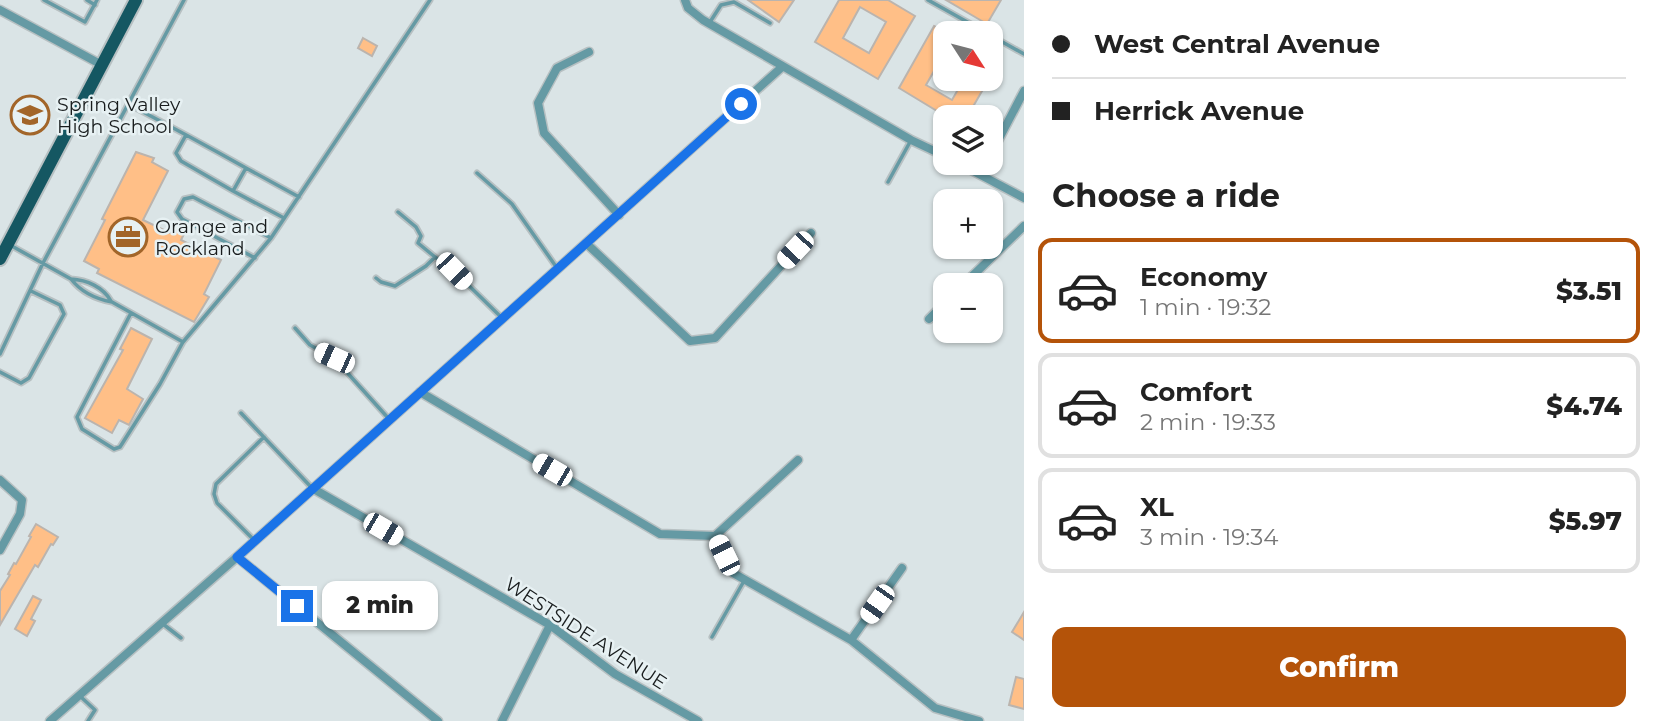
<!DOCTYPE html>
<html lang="en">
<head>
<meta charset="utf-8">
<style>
  :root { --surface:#fff; --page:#f6f6f6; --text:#222; --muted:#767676; --line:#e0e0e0; --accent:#b45309 }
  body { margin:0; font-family:Montserrat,sans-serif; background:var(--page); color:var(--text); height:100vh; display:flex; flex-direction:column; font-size:26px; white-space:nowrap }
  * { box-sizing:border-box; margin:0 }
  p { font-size:23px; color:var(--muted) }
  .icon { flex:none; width:38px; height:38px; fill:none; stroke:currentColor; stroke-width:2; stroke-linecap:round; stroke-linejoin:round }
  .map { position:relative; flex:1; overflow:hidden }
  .sheet { display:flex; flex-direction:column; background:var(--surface); width:630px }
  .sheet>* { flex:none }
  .banner { display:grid; align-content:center; height:154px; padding:0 28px; background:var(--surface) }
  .needle { width:46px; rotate:126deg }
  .buttons { position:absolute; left:933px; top:21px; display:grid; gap:14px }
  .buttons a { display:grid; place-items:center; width:70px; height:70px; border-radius:14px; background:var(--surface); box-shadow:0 2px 5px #0004; font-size:35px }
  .end { position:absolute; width:32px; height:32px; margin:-16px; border:9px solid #1a73e8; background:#fff; box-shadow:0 0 0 4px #fff }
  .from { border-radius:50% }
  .bubble { position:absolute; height:49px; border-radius:14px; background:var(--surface); box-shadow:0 2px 5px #0004; font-size:23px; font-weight:800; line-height:49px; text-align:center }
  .car { position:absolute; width:21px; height:42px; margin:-21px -10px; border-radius:9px; box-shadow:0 0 5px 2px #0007; background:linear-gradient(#fff 24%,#345 0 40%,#fff 0 76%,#345 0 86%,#fff 0) }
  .banner b { display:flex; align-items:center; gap:24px; height:66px; font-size:26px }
  .banner b+b { border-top:2px solid var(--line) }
  .banner i { width:18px; height:18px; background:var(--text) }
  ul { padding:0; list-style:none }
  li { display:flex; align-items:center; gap:21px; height:105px; margin:0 14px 10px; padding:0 14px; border:4px solid var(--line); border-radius:14px }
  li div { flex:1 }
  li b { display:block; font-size:26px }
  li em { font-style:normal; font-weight:800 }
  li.selected { border-color:var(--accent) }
  li>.icon { width:63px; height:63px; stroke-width:1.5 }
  h2 { padding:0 28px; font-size:32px; line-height:84px }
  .action { display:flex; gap:14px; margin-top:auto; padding:14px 28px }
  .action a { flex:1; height:80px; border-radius:14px; background:var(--accent); color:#fff; font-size:28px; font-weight:800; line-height:80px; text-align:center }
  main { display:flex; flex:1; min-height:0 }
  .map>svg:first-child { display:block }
  .building { fill:#ffbf87; stroke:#bbb4ae; stroke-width:2; fill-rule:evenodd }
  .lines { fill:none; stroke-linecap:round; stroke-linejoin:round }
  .lane-casing { stroke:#b7c0c2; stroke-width:7 }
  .street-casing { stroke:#b7c0c2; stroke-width:11 }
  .primary-casing { stroke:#b7c0c2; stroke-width:16 }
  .lane { stroke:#659aa4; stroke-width:3.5 }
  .street { stroke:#659aa4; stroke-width:8 }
  .primary { stroke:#155762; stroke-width:12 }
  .route { stroke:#1a73e8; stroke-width:9 }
  .labels { text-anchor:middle; stroke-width:5; stroke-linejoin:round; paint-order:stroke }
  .poi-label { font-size:19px; fill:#181c1d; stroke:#e7f1f3; text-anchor:start }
  .street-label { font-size:19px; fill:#181c1d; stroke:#e7f1f3 }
</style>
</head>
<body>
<main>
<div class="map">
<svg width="1024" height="721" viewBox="0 0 1024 721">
  <rect width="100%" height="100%" fill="#dae4e6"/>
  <path class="building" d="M748,0h46l-15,22z
    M839,0h49l27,16 -37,63 -63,-37zM860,7l26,15 -17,31 -26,-15z
    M946,0h55l-14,24z
    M934,26l11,6v20l-19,33 26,15 12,-21h25l-22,38h-20l-48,-29z
    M363,38l14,8 -5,10 -14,-8z
    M136,152l18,6 -2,4 16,9 -25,49 27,13 3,-4 11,5 -3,6 40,20 -17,34 5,3 -15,25 -97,-49 2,-4 -15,-8 21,-41 -3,-1z
    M131,328l21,11 -25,50 16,10 -14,26 -10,-5 -7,13 -27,-15 38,-68 -3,-1z
    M36,524l22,13 -5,8 -2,-1 -13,23 -3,-2 -35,60v-34l10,-16 -2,-1 6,-11 2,1 15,-27 -2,-1z
    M33,596l8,4 -10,19 4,2 -8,15 -12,-7z
    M1024,612v28l-12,-8z
    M1016,677l8,2v30l-15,-4z"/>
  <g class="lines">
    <defs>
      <path id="lane" d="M44,0l41,22 12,-22
        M87,0l8,5
        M928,0l59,33
        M710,22l11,-17 13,-3 36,21
        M990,35l34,19
        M128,104c40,21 79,42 118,64l-13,23 -52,-30 -5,-8 10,-18
        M246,168l53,29
        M477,173l35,31 45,64
        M888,182l22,-40
        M233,191l51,27
        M398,212l18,15 5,9 -3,7 17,14
        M10,245l61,34c16,1 32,8 40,22
        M255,258l-73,-39 -5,-7 7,-13 9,-2 78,41
        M376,278l5,4 14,4 31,-20 9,-9 19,14 47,46
        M71,279c10,13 25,20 41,23l71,40
        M131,313l-54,104 5,12 32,20 6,-2 40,-63 23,-42 88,-104 159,-238
        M295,328l15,17 24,13 55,61
        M0,354l43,-91 141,-263
        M0,372l21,11 8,-5 35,-64 -4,-9 -29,-14
        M241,413l71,75
        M253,539l-36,-36 -3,-9 2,-10 48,-47
        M163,624l18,14
        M712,637l32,-56
        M81,697l14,13 -7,11"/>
      <path id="street" d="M685,0l3,8 15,12 208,120 34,16
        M0,10l102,55
        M589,52l-32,16 -19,35 6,30 75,82
        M990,156l34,-65
        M958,163l66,35
        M981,174l6,-11
        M587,244l103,97 25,-3 96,-105
        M963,285l61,-59
        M929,319l16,-16
        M420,392l240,142 55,2 83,-76
        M0,480l22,20 -2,14 -20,36
        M312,488l238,137 65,49 83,47
        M715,536l18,37 118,67 84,68 44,13
        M237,557l201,164
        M851,640l51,-72
        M50,721l187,-164 545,-490
        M502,721l48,-96"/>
      <path id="primary" d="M0,259l136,-259"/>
    </defs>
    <use href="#lane" class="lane-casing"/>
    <use href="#street" class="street-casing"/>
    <use href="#primary" class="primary-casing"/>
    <use href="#lane" class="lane"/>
    <use href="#street" class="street"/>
    <use href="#primary" class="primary"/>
  </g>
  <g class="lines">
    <path class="route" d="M297,606l-60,-49 504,-453"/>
  </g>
  <defs>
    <symbol id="school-ring" viewBox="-11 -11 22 22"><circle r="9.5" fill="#e7f1f3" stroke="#a26529" stroke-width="1.5"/><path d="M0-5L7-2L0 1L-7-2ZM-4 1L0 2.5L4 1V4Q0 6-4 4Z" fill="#a26529"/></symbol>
    <symbol id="office-ring" viewBox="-11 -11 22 22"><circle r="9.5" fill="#e7f1f3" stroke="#a26529" stroke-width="1.5"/><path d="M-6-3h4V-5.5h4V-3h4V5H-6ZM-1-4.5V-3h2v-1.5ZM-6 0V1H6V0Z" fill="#a26529"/></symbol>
  </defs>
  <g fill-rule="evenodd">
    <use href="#school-ring" x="8" y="93" width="44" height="44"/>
    <use href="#office-ring" x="106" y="215" width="44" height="44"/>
  </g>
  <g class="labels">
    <g class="poi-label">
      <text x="57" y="111">Spring Valley<tspan x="57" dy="22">High School</tspan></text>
      <text x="155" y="233">Orange and<tspan x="155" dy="22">Rockland</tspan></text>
    </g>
    <g class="street-label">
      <text transform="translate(586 633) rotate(33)" y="7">WESTSIDE AVENUE</text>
    </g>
  </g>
</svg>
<div class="buttons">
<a><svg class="needle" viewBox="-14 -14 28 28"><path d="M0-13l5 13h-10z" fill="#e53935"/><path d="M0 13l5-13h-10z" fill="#767676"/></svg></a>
<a><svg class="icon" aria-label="layers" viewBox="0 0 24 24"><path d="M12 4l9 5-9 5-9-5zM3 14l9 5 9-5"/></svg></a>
<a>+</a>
<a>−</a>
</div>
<i class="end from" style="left:741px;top:104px"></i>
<i class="end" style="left:297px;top:606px"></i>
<div class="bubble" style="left:322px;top:581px;width:116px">2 min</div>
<i class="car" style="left:795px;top:250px;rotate:223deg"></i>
<i class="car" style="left:454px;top:271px;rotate:136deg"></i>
<i class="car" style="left:334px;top:358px;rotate:294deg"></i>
<i class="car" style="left:552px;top:470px;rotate:300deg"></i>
<i class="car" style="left:383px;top:529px;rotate:120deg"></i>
<i class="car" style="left:724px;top:555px;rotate:334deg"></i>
<i class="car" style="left:877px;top:604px;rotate:215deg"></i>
</div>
<section class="sheet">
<div class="banner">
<b><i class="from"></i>West Central Avenue</b>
<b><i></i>Herrick Avenue</b>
</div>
<h2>Choose a ride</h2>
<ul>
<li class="selected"><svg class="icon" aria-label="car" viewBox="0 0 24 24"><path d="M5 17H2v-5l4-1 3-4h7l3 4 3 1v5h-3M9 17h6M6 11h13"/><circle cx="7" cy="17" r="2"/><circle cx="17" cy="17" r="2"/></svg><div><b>Economy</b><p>1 min · 19:32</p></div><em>$3.51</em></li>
<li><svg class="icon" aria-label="car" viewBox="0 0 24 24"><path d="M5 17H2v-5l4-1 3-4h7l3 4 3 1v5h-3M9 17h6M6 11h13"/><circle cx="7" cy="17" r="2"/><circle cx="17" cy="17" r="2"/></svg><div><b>Comfort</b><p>2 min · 19:33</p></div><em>$4.74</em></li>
<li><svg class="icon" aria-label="car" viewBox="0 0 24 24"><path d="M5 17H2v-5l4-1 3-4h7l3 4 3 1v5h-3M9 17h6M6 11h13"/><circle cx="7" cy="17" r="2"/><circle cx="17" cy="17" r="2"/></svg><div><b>XL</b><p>3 min · 19:34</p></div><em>$5.97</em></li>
</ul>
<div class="action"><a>Confirm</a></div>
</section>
</main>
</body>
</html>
